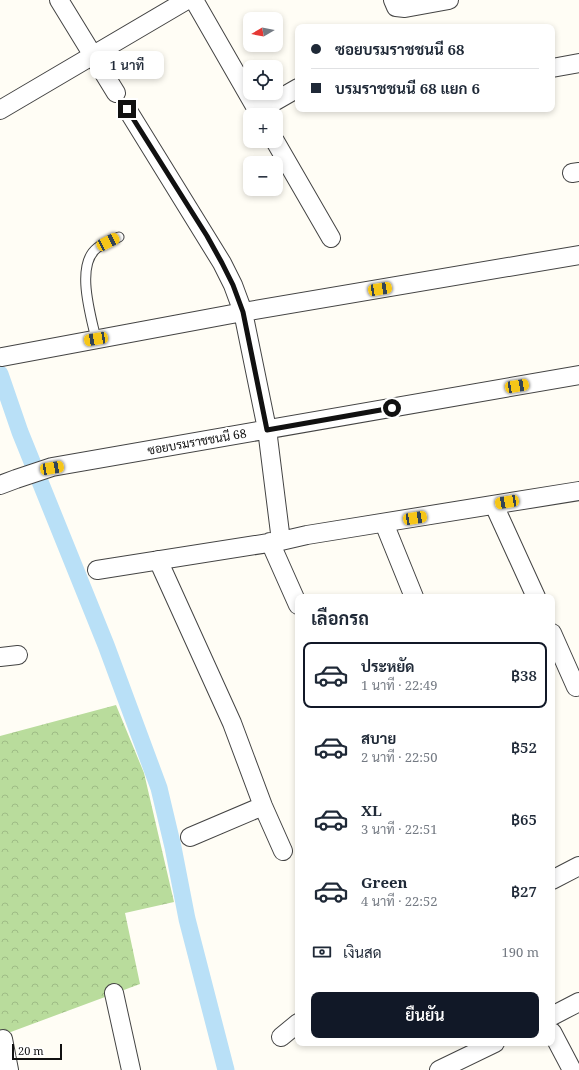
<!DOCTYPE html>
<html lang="th">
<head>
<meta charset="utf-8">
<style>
  :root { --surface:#fff; --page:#f2f2f3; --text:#1f2937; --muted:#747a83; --line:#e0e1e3; --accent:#111827 }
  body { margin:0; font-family:"Noto Serif",Sarabun,serif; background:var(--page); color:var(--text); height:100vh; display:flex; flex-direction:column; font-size:15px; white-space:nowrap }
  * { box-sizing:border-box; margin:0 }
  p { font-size:13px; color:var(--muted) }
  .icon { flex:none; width:22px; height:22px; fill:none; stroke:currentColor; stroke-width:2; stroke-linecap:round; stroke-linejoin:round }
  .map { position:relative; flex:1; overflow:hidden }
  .details { position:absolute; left:295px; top:594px; width:260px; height:452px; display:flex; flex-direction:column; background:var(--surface); border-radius:8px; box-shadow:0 2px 6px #0003 }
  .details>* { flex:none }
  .top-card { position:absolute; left:295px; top:24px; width:260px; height:88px; border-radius:8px; box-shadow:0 2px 6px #0003; display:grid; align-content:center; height:88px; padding:0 16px; background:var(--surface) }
  .needle { width:26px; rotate:260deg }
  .tools { position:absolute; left:243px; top:12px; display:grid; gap:8px }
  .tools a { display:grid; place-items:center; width:40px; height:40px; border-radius:8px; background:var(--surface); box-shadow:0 2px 6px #0003; font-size:20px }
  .scale { position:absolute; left:12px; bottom:10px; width:50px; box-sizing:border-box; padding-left:4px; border:2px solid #111; border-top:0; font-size:11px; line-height:14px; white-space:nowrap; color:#111; -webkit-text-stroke:3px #fff; paint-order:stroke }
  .end { position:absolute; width:18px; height:18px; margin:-9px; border:5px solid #111; background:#fff; box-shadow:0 0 0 2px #fff }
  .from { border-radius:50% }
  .bubble { position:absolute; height:28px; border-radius:8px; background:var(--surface); box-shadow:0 2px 6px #0003; font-size:13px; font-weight:600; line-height:28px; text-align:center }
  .car { position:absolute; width:12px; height:24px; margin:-12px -6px; border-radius:5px; box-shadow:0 0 3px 1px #0007; background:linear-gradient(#f5c518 24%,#345 0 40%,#f5c518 0 76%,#345 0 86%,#f5c518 0) }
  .top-card b { display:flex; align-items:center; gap:14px; height:38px; font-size:15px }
  .top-card b+b { border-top:1px solid var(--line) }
  .top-card i { width:10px; height:10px; background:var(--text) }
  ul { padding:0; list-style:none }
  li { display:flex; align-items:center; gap:12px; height:66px; margin:0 8px 6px; padding:0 8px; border:2px solid transparent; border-radius:8px }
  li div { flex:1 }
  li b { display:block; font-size:15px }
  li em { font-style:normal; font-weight:600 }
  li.selected { border-color:var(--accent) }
  li>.icon { width:36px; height:36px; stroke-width:1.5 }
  h2 { padding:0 16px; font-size:18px; line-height:48px }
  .pay { display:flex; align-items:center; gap:10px; height:44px; padding:0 16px; font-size:15px }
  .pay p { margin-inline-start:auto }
  .primary-button { display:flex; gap:8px; margin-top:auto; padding:8px 16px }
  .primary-button a { flex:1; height:46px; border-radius:8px; background:var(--accent); color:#fff; font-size:16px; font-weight:600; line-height:46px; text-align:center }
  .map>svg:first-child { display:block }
  .forest { fill:url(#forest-crowns) }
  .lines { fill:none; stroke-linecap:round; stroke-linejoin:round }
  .canal { stroke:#b9e0f7; stroke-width:17 }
  .lane-casing { stroke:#444; stroke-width:11 }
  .street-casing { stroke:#444; stroke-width:20 }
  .lane { stroke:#fff; stroke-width:9 }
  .street { stroke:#fff; stroke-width:18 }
  .route { stroke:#111; stroke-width:5 }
  .labels { text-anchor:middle; stroke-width:4; stroke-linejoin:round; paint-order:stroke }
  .street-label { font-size:12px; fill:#111; stroke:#fff }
</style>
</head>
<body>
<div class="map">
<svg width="579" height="1070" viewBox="0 0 579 1070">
  <defs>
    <pattern id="forest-crowns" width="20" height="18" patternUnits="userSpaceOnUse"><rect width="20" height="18" fill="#b9dc9c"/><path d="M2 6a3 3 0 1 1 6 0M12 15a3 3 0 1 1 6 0" fill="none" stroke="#9ebc85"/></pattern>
  </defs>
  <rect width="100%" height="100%" fill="#fffdf5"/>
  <path class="forest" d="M116,705l28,68 30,129 -49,11 15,71 -140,52v-300z"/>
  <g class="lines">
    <path class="canal" d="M0,374l20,58 86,213 53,143 14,59 14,72 39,151"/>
    <defs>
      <path id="lane" d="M96,339c-5,-23 -21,-74 1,-91 6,-5 15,-8 22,-11"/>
      <path id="street" d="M59,0l57,93
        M194,0l66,115
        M393,0l3,7 9,1 44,-8
        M552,68l27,-5
        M127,109l95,154 11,22 10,27 24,117 14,112
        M0,110l187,-110
        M258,111l40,-23
        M275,141l56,97
        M572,173l7,-1
        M2,357l241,-45 336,-57
        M0,485l16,-6 36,-12 527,-92
        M494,505l42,92
        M384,523l30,74
        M270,542l28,63
        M158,560l74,163 31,83 20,45
        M97,570l184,-29 26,-6 272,-44
        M552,633l24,54
        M0,657l18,-2
        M190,837l73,-31
        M552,880l27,-14
        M114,993l17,77
        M552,1016l27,-14
        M552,1032l20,38
        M281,1037l17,-14
        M3,1039l6,31
        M439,1070l56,-27"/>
    </defs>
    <use href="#lane" class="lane-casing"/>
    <use href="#street" class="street-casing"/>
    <use href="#lane" class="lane"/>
    <use href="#street" class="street"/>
  </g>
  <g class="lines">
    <path class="route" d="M127,109l80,127 15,27 11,22 10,27 24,118 125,-22"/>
  </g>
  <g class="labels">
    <g class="street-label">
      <text transform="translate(197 442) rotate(-10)" y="4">ซอยบรมราชชนนี 68</text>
    </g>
  </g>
</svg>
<div class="tools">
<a><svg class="needle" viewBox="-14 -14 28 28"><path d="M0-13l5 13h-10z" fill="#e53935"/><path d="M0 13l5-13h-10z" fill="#747a83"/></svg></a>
<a><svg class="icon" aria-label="locate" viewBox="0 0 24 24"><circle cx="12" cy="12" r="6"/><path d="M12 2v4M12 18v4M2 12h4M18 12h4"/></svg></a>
<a>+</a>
<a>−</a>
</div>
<div class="scale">20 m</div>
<i class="end from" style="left:392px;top:408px"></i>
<i class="end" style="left:127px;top:109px"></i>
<div class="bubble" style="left:90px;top:51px;width:74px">1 นาที</div>
<i class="car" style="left:108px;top:242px;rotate:63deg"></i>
<i class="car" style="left:380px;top:289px;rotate:81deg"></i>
<i class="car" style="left:96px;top:339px;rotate:260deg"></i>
<i class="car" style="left:517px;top:386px;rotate:80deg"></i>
<i class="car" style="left:52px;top:468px;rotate:80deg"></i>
<i class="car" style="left:507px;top:502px;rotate:260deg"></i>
<i class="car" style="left:415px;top:518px;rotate:81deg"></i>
<div class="top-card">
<b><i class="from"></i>ซอยบรมราชชนนี 68</b>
<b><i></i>บรมราชชนนี 68 แยก 6</b>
</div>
<section class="details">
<h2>เลือกรถ</h2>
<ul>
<li class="selected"><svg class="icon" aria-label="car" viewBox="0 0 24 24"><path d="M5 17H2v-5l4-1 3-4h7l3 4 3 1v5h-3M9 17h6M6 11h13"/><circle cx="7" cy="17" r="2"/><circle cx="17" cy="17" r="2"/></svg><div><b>ประหยัด</b><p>1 นาที · 22:49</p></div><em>฿38</em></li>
<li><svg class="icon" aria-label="car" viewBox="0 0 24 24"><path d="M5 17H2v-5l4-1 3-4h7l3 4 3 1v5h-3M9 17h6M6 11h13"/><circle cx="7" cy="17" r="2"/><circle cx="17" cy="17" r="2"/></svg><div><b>สบาย</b><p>2 นาที · 22:50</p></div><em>฿52</em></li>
<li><svg class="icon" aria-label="car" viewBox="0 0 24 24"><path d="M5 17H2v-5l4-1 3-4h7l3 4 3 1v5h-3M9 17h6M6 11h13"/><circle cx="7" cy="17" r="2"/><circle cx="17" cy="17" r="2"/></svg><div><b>XL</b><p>3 นาที · 22:51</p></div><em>฿65</em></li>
<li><svg class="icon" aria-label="car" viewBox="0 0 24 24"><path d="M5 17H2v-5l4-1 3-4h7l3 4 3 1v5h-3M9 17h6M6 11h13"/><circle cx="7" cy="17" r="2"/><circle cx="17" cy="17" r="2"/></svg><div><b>Green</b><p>4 นาที · 22:52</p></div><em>฿27</em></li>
</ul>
<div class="pay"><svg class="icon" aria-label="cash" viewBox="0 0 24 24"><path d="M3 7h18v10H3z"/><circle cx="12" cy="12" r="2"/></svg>เงินสด<p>190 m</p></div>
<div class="primary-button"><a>ยืนยัน</a></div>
</section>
</div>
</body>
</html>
